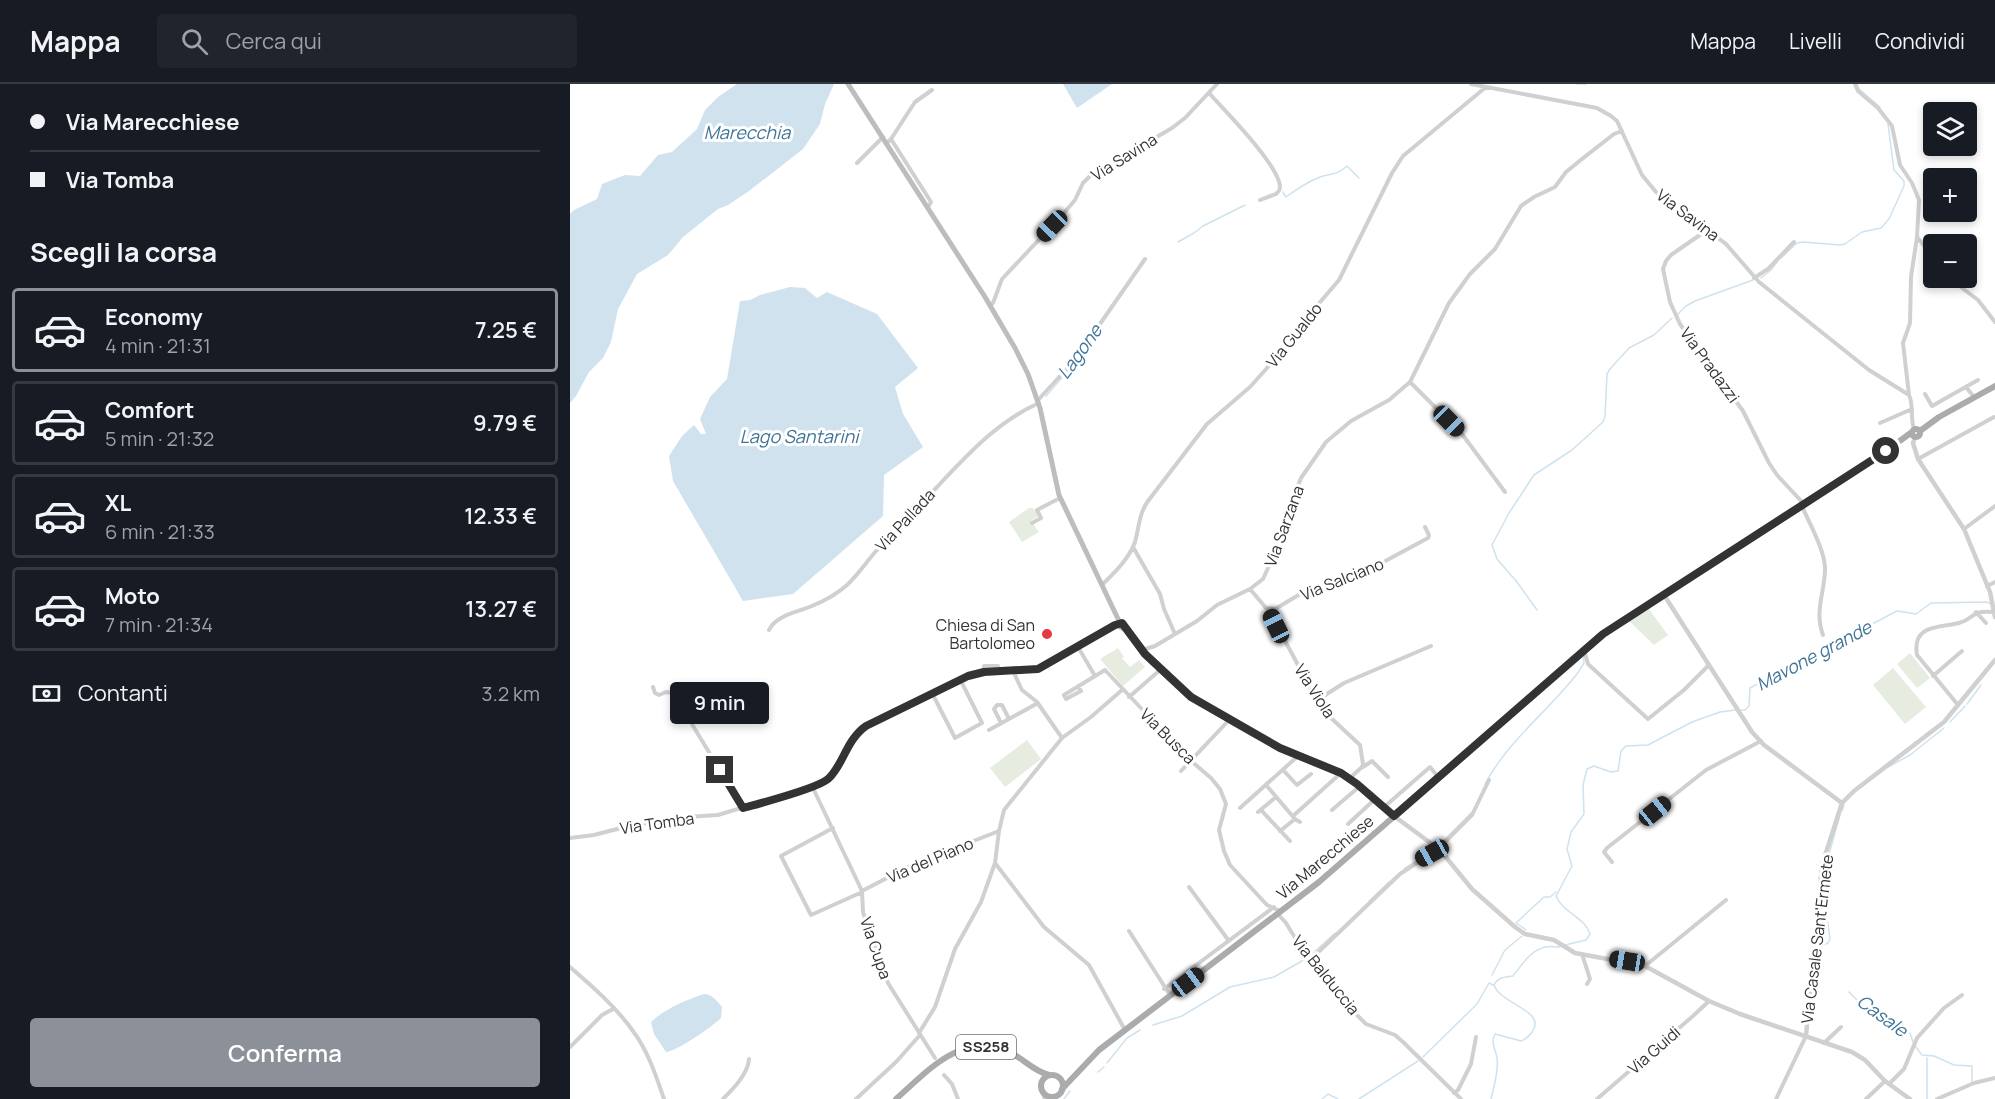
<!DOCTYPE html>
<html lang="it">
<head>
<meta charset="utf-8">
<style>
  :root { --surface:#171b24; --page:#20242c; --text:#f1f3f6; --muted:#9ea1a6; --line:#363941; --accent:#8c9099 }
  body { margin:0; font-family:Manrope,sans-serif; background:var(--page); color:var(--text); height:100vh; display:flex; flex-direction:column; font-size:22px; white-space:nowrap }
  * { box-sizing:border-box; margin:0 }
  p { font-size:20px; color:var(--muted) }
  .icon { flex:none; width:33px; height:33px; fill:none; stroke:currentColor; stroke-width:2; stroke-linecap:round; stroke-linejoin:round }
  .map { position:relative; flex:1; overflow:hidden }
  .details { display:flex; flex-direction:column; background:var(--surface); width:570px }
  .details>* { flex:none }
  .guide { display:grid; align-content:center; height:132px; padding:0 30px; background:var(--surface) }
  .controls { position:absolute; left:1353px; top:18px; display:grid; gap:12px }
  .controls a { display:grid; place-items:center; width:54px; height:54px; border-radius:6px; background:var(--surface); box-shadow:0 3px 9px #0003; font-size:30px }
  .end { position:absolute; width:27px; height:27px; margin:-14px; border:8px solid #333; background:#fff; box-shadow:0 0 0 3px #fff }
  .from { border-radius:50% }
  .bubble { position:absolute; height:42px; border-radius:6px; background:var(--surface); box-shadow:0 3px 9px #0003; font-size:20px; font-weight:600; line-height:42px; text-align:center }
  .car { position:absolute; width:18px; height:36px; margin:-18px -9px; border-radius:8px; box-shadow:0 0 4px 2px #0007; background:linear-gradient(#222 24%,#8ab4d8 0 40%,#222 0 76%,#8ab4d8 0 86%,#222 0) }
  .guide b { display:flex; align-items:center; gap:21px; height:57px; font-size:22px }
  .guide b+b { border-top:2px solid var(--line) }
  .guide i { width:15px; height:15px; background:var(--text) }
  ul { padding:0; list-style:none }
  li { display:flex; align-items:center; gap:18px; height:84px; margin:0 12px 9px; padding:0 18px; border:3px solid var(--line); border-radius:6px }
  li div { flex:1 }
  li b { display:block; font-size:22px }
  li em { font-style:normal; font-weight:600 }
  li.active { border-color:var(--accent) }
  li>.icon { width:54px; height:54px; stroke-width:1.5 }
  h2 { padding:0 30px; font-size:27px; line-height:72px }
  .pay { display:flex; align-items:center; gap:15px; height:66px; padding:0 30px; font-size:22px }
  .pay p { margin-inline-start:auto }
  .button { display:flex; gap:12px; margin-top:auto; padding:12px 30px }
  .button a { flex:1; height:69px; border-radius:6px; background:var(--accent); color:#fff; font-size:24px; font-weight:600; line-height:69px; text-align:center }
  header { display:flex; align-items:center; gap:36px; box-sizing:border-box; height:84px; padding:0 30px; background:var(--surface); border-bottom:2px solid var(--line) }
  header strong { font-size:28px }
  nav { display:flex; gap:33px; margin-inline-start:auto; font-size:21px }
  .search { width:420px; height:54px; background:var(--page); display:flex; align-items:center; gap:15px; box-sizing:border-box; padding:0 21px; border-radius:6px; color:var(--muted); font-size:22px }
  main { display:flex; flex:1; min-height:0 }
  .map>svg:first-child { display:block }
  .green { fill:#e6ecdf }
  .water { fill:#cfe2ee }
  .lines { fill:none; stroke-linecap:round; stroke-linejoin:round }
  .stream { stroke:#cfe2ee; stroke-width:1.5 }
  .minor { stroke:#d0d0d0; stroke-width:4 }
  .tertiary { stroke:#d0d0d0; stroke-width:4.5 }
  .secondary { stroke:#bdbdbd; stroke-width:5 }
  .primary { stroke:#ababab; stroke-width:6 }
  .route { stroke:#333; stroke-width:8 }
  .poi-dot { fill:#e63946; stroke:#fff; stroke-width:2 }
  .labels { text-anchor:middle; stroke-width:6; stroke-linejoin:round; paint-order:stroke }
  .shield { fill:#fff; stroke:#707070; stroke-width:1.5 }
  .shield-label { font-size:15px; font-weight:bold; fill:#333 }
  .street-label { font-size:16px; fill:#333; stroke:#fff }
  .poi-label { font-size:16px; fill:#333; stroke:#fff; text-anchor:end }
  .water-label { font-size:18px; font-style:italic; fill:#3f7597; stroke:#fff }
</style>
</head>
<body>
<header>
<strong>Mappa</strong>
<div class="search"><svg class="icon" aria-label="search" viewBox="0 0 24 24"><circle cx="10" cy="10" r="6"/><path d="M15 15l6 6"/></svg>Cerca qui</div>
<nav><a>Mappa</a><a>Livelli</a><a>Condividi</a></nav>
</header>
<main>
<section class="details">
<div class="guide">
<b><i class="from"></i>Via Marecchiese</b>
<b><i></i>Via Tomba</b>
</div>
<h2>Scegli la corsa</h2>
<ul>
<li class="active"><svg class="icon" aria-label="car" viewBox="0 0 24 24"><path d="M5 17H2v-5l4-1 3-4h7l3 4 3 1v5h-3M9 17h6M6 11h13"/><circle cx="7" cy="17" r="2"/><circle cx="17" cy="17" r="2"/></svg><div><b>Economy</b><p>4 min · 21:31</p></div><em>7.25 €</em></li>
<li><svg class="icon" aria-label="car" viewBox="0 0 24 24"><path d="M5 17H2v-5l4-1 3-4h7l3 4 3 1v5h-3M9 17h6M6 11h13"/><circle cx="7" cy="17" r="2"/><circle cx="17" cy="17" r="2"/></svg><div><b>Comfort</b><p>5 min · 21:32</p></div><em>9.79 €</em></li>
<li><svg class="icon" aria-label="car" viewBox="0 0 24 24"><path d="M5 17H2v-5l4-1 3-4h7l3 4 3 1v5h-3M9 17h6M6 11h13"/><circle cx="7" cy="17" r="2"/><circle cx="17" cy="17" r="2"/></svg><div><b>XL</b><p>6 min · 21:33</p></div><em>12.33 €</em></li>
<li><svg class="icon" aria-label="car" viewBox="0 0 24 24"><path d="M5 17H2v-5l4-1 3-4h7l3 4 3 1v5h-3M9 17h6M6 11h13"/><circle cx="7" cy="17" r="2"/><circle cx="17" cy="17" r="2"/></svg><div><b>Moto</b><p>7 min · 21:34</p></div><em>13.27 €</em></li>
</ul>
<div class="pay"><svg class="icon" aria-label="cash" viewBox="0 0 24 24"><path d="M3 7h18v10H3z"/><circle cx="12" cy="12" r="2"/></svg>Contanti<p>3.2 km</p></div>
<div class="button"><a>Conferma</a></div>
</section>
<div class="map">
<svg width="1425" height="1015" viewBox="0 0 1425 1015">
  <rect width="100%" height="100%" fill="#fff"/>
  <path class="green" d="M459,424h4l5,8 -7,5 8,11 -17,10 -13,-20z
    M1078,524l20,27 -14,10 -25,-24z
    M548,564l6,9 -2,1 8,9 9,-7 6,7 -22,19 -23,-27z
    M1340,569l20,25 -13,10 -20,-24z
    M1323,584l33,39 -21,17 -32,-39z
    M457,656l14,19 -36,28 -15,-19z"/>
  <path class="water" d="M167,0h97l-9,20 -5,20 -17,25 -54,42 -21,14 -10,4 -35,28 -15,18 -31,19 -19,35 -7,33 -8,16 -14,14 -13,24 -6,7v-189l4,-4 23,-11 5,-15 23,-9 15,1 18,-21 14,-3 25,-23 8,-19 13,-13z
    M493,0h49l-35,24z
    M220,203l15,1 12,10 10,-6 50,22 41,54 -23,19 8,27 20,33 -39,28 -1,41 -90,78 -50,7 -70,-120 -4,-25 13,-20 12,-11 7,9h5l-6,-15 10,-22 17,-18 13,-78 10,-1 10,-5z
    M134,910c8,0 13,7 18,13l-1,11c-8,8 -45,34 -55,34l-12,-18 -3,-12c15,-14 35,-22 53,-28z"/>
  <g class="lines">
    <path class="stream" d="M1006,0h10
      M1287,0l2,5 21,18
      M713,108l3,5c11,-8 21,-15 34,-20 12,-4 17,-2 27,-11l12,12
      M608,158l16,-9 9,-7 42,-21
      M1211,174l16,-15 6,-1 37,3 5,-1 17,-12 19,-4 8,-9 15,-33v-5l-10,-11 -6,-46
      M1191,194l10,-8 6,-8
      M1107,231l9,-9 9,-5 58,-21
      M476,312l29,-33
      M967,526l-20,-28 -20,-23 -5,-14 17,-32 25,-38 38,-25 31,-28 2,-6 2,-42 3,-5 19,-21 25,-13 18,-17
      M1397,620l14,-19
      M1171,626h4l4,-4 1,-18 147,-77 19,3 15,-11 55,-1 6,2
      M1380,638l15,-16
      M1318,683l22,-12 34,-27
      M915,700c23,-43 62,-72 92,-110l7,-11 -1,-8
      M1272,727l2,-6
      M868,762l33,-33
      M834,785l29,-19
      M1258,801l-2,-20 14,-50
      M799,817l20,-19
      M956,846l-10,-7 28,-26h6l6,-5
      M995,861l21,-5 4,-6c-5,-17 -27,-21 -34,-38l16,-30 -5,-17 4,-17 13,-18 -1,-29 4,-16 7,-3 17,6 7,-1 3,-20 5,-5 22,-1 44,-23 28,-10 16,-2
      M741,871l24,-22
      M1249,871v-8l9,-4 2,-4 -4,-30 2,-8
      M922,891l13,-25 17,-14
      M1279,908l11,11 32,24 18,6 3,9
      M583,941l29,-9 48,-29 44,-10 33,-19
      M1345,962l7,9 12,1 20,9 18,1v16
      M853,973l54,-53 12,-21 4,2
      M537,979l20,-25 13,-8
      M528,988l6,-5
      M494,1015l6,-8
      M752,1015l6,-5 10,5
      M789,1015l59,-38
      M921,1015c3,-13 8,-28 6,-41 -1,-9 -7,-14 -2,-24l26,7c5,-2 8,-4 11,-9 16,-21 -32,-28 -38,-47 4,-8 11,-8 19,-9 9,-11 17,-26 33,-29 5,-1 9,0 14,0
      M1357,1015v-41"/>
    <path class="minor" d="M901,0l126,24 14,8 6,5 25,54 14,17 70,52 33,38 110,88 40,25c5,11 1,23 5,34
      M1285,0l3,7 20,17 14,18 8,39 12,18 7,17 -2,37 17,21
      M639,9c16,18 69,71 71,93 0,4 -1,5 -4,8l-16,6
      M321,55l24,-37 17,-12
      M317,59l4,-4 40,63 -3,5
      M287,79l26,-26
      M1137,146l-36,25 -5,6 -3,8 7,33 10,22 63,87 26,52 8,12 27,29
      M1184,194l14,-9 26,-27
      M1379,194l29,22 17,22
      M420,221l3,-2 9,-24 62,-66 11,-13 8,-17 7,-7 82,-48 13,-10 32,-34
      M840,298l52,52 43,58
      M1396,303l8,10
      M1355,310l7,12 46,-26
      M1339,311l-6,-52 7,-20 1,-46 6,-40
      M468,316l37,-40 70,-101
      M1310,339l32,-14
      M1348,375l76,-42
      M1232,422c7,17 23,44 23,63 0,23 -11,42 -2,66
      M462,439l9,-5 -4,-8 23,-12
      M1394,445l31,-23
      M563,463l27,47 4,15 11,25
      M532,501c12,-12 27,-26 33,-43 4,-15 4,-28 13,-41l59,-77 43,-37 17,-19 25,-33 47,-55 53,-107 11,-17 83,-69
      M1417,502l8,-4
      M680,505l16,19 9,1 32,-19 56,-17 65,-35 1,-3 -4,-8
      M698,525l45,84 18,25 29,27 3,19 -1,3 -12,11
      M1406,528l10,11
      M199,546c7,-15 29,-18 43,-24 12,-5 25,-12 35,-21 11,-10 20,-24 30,-35 20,-21 40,-42 60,-63 30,-32 61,-66 102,-84
      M508,563l17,29
      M572,566l13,-4 42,-25 20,-16 33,-16 13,-10 10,-22 6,-24 22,-55 25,-36 25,-21 38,-21 21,-18 39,-79 21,-29 25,-25 26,-43 13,-9 21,-10 11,-15 16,-13 32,-25 8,-3
      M1014,566l4,14 60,55 36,-29 25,-25
      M443,587l9,19 15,12 25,36
      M414,588v-6h14v6
      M1363,592l29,-25
      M508,602l3,5 -15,8 -2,-4 41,-25 85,90 21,18 9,11 6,15 -7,26 5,21 6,14 37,40 13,6
      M83,603l2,6 4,2 7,-3 7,1 70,115
      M362,609l23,45 27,-15 -22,-44
      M559,613l31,-27
      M749,615l25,-16 87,-37
      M1388,621l-41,-50c-5,-31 22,-27 42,-32 16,-4 10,-13 34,-11
      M431,639l-7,-14 3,-4h5l7,14
      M419,646l49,-27
      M793,683l9,-6 16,16
      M713,686l14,15 14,-11
      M611,687l48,-51
      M696,701l29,34 5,3
      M242,702l50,105 1,21 5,16 20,55 47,75
      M670,724l58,-52
      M813,724l47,-41 8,10
      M691,726l29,31
      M762,726l28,-24
      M688,728l18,-15
      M723,732l48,-43
      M778,740l26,-24
      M263,744l-52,28 30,59 49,-22
      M710,747l15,-12
      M0,754l24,-3 23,-6 54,-11 47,-3 101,-31c22,-12 26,-42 47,-58l102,-50 16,-4 54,-3 81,-46
      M1042,778l-8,-10 3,-4 99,-78 55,-29
      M425,779l49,64 45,38 36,65
      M619,803l40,54
      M292,807l50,-26 87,-34
      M708,830l8,9 11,18 48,62 21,21 29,11 8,7 58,57
      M559,847l41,64
      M1012,870l8,25 -3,5
      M741,875l89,-85 38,-25 34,-34 17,-35
      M1075,882l81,-66
      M0,883c22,19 46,40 63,64 15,20 23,45 31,68
      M594,905l110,-82
      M349,949l16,-26 20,-58 26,-47 14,-39 4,-32 5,-21 58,-72 29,-21 31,-27
      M1254,959l17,-16
      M0,963l32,-32 11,-6
      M374,991l8,9 6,15
      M1319,1000l15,-15 13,-31 27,-30 18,-13
      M884,1009l4,-3 13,-26 5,-27
      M153,1015c10,-10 25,-25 26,-40
      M286,1015l40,-37 24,-27
      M1027,1015l96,-83 16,-15
      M1206,1015l30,-63
      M1296,1015l19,-18
      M1367,1015l37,-16 21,-5"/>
    <path class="tertiary" d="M1345,353l-2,6 5,16 46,70 26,63 5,25
      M1094,511l88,137 12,13 78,58
      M824,732l46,34 32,39 43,38 10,7 29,6 21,13 70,13 64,35 31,13 112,38 13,8 20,21 25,18
      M1236,952l16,-171 20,-62 12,-12 90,-69 51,-62
      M473,1008l2,7
      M482,1015l4,-3"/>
    <path class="secondary" d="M278,0l137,213 30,51 13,26 12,34 19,87 61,128
      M551,539l3,2 -2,3 -4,-2z
      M554,543c41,58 102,96 166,126 15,7 32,10 47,18 22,11 37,31 57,45"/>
    <path class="primary" d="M1342 349a4 4 0 1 1 8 0a4 4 0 1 1-8 0Z
      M1350,347l19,-14 56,-31
      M471 1002a11 11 0 1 1 22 0a11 11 0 1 1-22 0Z
      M492,1005l37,-39 220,-168 284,-248 283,-183 26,-19
      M326,1015c33,-29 64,-67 113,-47 14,6 24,19 40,23"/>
  </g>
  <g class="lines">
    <path class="route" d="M150,686l23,38c18,-5 73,-19 85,-29 15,-13 18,-39 38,-53l102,-50 16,-4 54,-3 77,-44 7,-2 23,31 46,43 89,51 61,25 16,11 37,32 209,-182 283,-183"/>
  </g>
  <circle class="poi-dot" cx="477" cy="550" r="6"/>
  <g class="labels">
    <rect class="shield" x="386" y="951" width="60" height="24" rx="4.5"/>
    <g class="shield-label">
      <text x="416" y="968">SS258</text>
    </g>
    <g class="street-label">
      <text transform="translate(554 73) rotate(-32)" y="6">Via Savina</text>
      <text transform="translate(1118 131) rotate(37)" y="6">Via Savina</text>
      <text transform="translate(724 251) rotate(-51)" y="6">Via Gualdo</text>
      <text transform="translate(1140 281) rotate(54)" y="6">Via Pradazzi</text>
      <text transform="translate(335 436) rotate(-47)" y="6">Via Pallada</text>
      <text transform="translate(714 442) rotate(-70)" y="6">Via Sarzana</text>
      <text transform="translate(772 495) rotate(-22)" y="6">Via Salciano</text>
      <text transform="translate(745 607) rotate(57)" y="6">Via Viola</text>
      <text transform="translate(598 652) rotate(45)" y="6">Via Busca</text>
      <text transform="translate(87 739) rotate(-8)" y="6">Via Tomba</text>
      <text transform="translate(755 773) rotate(-40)" y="6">Via Marecchiese</text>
      <text transform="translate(360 776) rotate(-23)" y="6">Via del Piano</text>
      <text transform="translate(1247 855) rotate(-83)" y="6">Via Casale Sant'Ermete</text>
      <text transform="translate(306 864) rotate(71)" y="6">Via Cupa</text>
      <text transform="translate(756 891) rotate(51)" y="6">Via Balduccia</text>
      <text transform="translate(1084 966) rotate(-41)" y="6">Via Guidi</text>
    </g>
    <g class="poi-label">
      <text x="465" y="547">Chiesa di San<tspan x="465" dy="18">Bartolomeo</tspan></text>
    </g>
    <g class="water-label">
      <text x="177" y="55">Marecchia</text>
      <text transform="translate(510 268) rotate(-54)" y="6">Lagone</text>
      <text x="229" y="359">Lago Santarini</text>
      <text transform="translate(1244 572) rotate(-28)" y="6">Mavone grande</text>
      <text transform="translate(1312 932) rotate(36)" y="6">Casale</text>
    </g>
  </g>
</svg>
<div class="controls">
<a><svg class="icon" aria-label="layers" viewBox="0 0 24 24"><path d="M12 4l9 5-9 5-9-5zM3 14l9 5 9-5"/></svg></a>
<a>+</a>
<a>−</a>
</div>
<i class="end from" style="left:1316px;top:367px"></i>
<i class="end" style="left:150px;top:686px"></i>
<div class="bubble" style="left:100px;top:598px;width:99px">9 min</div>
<i class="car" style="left:482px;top:142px;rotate:224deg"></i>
<i class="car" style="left:879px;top:337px;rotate:135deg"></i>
<i class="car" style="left:706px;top:542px;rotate:334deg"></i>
<i class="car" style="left:1085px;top:727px;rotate:51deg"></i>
<i class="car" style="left:862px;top:769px;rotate:241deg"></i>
<i class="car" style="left:1057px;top:877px;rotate:279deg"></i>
<i class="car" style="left:618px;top:898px;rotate:53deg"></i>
</div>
</main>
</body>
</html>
